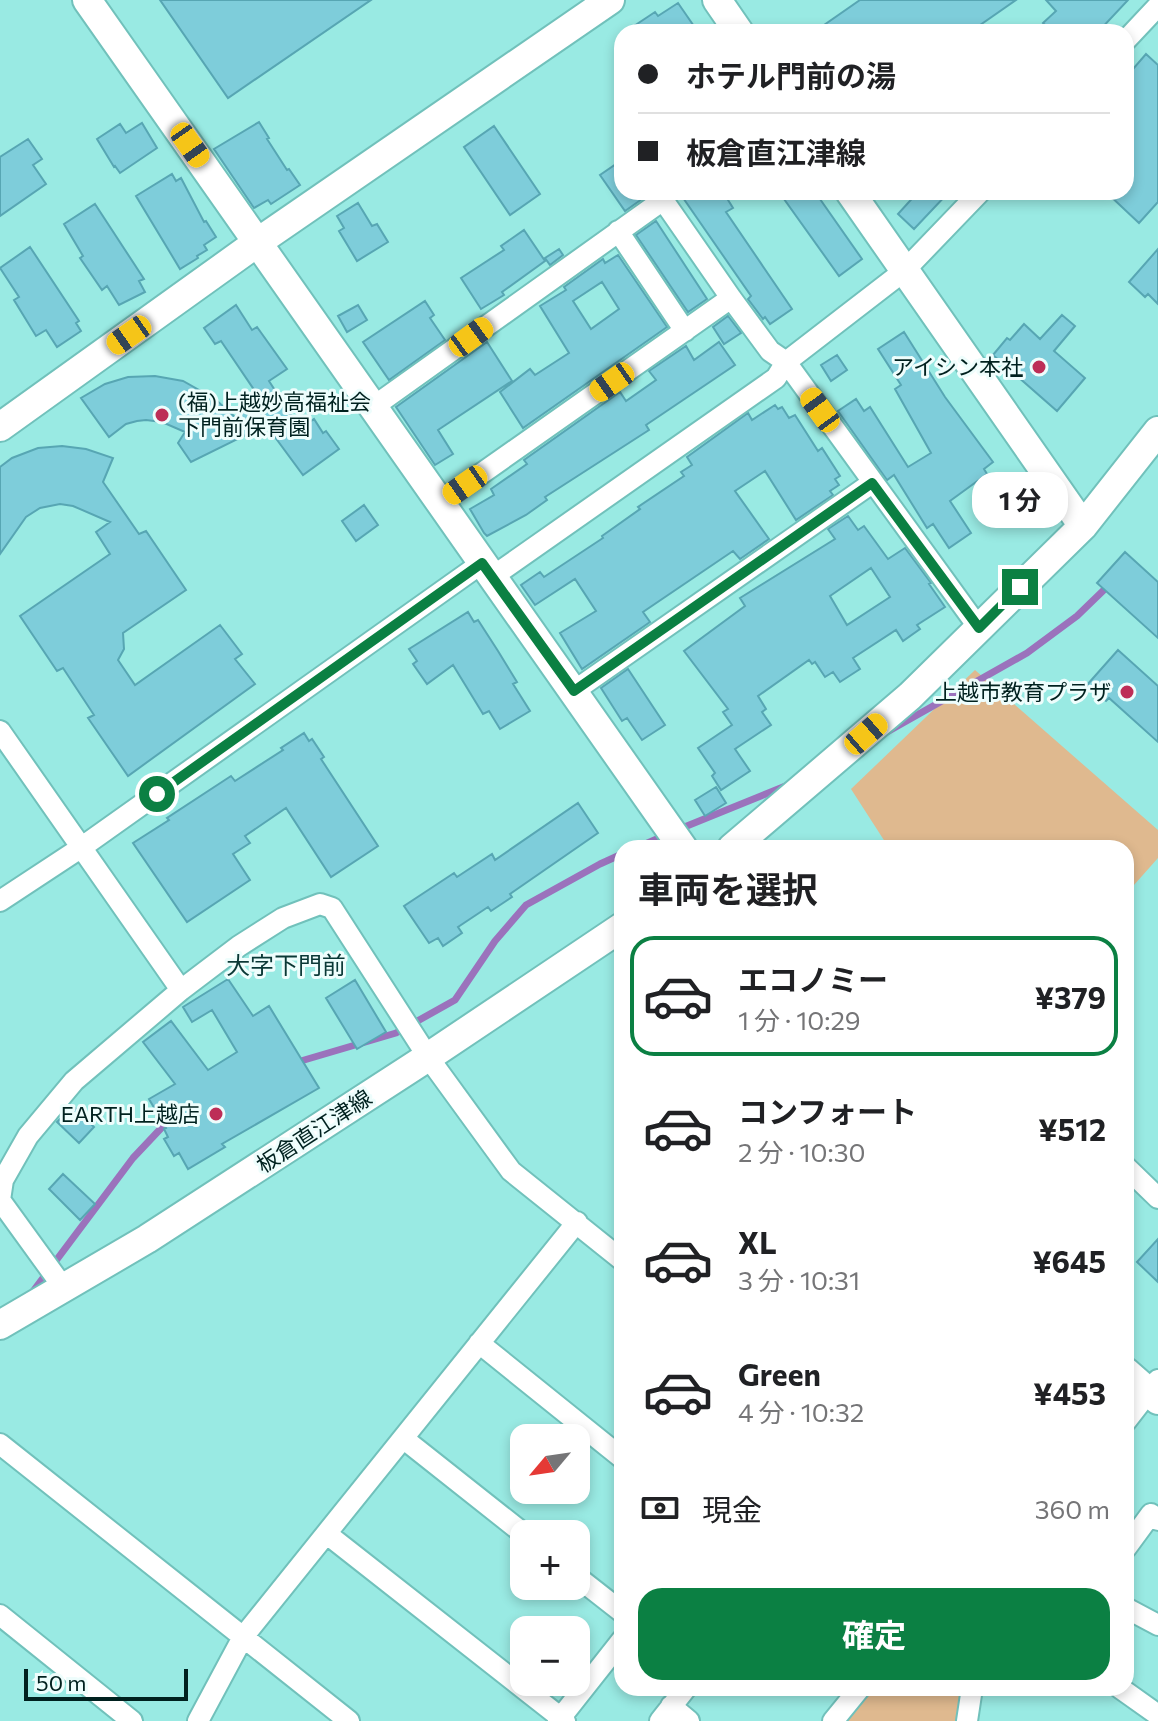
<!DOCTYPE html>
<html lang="ja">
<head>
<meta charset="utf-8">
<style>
  :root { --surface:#fff; --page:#f2f2f2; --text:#202124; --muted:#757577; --line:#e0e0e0; --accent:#0b8043 }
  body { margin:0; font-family:Commissioner,"Noto Sans JP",sans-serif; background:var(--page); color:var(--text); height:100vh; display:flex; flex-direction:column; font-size:30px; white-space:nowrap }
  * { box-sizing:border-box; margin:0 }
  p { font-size:26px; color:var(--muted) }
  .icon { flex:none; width:44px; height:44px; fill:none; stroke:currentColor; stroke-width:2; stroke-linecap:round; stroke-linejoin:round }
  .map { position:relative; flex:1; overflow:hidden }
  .sheet { position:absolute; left:614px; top:840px; width:520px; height:856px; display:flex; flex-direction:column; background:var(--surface); border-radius:24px; box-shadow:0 4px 12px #0003 }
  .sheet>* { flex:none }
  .guide { position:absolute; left:614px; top:24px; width:520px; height:176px; border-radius:24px; box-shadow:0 4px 12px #0003; display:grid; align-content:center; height:176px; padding:0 24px; background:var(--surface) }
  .needle { width:52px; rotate:241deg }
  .controls { position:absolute; left:510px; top:1424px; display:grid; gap:16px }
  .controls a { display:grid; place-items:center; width:80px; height:80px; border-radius:16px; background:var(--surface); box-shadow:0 4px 12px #0003; font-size:40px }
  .scale { position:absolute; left:24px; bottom:20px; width:164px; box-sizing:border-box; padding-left:8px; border:4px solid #00211f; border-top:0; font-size:22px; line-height:28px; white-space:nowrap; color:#00211f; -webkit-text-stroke:6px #eefdfc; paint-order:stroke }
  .end { position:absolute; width:36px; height:36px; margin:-18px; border:10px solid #0b8043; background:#fff; box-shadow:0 0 0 4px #fff }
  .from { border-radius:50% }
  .bubble { position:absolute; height:56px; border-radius:24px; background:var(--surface); box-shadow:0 4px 12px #0003; font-size:26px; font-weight:700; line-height:56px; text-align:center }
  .car { position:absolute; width:24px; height:48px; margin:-24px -12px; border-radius:10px; box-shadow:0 0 6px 2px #0007; background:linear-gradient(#f5c518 24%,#345 0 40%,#f5c518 0 76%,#345 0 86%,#f5c518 0) }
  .guide b { display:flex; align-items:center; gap:28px; height:76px; font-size:30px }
  .guide b+b { border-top:2px solid var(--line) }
  .guide i { width:20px; height:20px; background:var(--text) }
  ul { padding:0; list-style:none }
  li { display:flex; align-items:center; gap:24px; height:120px; margin:0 16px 12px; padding:0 8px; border:4px solid transparent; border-radius:24px }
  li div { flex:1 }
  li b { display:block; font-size:30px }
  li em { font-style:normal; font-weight:700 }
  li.active { border-color:var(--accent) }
  li>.icon { width:72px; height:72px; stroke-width:1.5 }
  h2 { padding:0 24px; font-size:36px; line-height:96px }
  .pay { display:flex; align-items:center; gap:20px; height:88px; padding:0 24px; font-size:30px }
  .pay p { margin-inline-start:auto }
  .button { display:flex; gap:16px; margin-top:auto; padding:16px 24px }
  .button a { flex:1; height:92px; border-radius:24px; background:var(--accent); color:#fff; font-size:32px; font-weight:700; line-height:92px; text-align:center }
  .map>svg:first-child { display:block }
  .green { fill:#dfb98f }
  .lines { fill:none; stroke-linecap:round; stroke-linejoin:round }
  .stream { stroke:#9b72bc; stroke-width:7 }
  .building { fill:#7ecdda; stroke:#57a6b3; stroke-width:2; fill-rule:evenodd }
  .street-casing { stroke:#71c1bb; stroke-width:24 }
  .secondary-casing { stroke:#71c1bb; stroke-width:32 }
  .street { stroke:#fff; stroke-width:20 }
  .secondary { stroke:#fff; stroke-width:28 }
  .route { stroke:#0b8043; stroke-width:10 }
  .poi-dot { fill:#bd2e57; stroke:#eefdfc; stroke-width:3 }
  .labels { text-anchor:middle; stroke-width:6; stroke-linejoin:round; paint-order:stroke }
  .poi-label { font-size:22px; fill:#00211f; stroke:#eefdfc; text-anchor:end }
  .street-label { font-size:22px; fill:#00211f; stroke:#eefdfc }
  .neighbourhood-label { font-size:24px; fill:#0a3836; stroke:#eefdfc }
</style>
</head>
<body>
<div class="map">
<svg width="1158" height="1721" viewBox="0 0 1158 1721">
  <rect width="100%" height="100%" fill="#99eae3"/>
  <path class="green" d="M975,670l183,160v28l-32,36v-46h-237l-38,-59z
    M874,1688h90l-7,33h-110z"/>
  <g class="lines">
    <path class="stream" d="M887,732l140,-79 50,-37 32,-31
      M677,830l111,-45
      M636,848l30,-13
      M294,1063l102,-30 59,-33 40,-59 31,-36 74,-41 22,-10
      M31,1294l102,-136 33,-35 5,-2"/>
  </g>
  <path class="building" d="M160,0h211l-143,98z
    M860,0h156l-46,32h-156z
    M1046,0h82l-30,32h-46l-9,-9 13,-12z
    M678,3l20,29h-73l30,-20 3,4z
    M1146,54l12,11v137l-19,21 -33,-31h20v-115z
    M259,122l10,16 -2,1 20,31 2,-1 11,16 -29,19 -3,-4 -14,8 -40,-59z
    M142,123l15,25 -37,25 -5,-7 -1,1 -17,-28 23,-15 6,9z
    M494,126l46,68 -30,21 -46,-68z
    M28,139l14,20 -9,6 13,19 -46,32v-59z
    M622,160v32h15l5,7 -17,12 -25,-36z
    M172,174l4,7 5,-3 23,44 2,-1 10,16 -12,8 3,5 -10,6 1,2 -18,11 -44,-73z
    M679,192h44l10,16 -7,4 66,97 -22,15 -5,-7 -2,2 -15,-20 3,-3z
    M779,192h36l47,67 -23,17z
    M918,192h31l-35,37 -16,-15z
    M358,203l14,23 5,-2 11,18 -31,19 -18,-30 5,-3 -7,-12z
    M95,204l49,75 -5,2 6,11 -26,13 -12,-19 -5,4 -22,-32 3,-2 -19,-32z
    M656,221l51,78 -19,13 -52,-77z
    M524,230l21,31 -43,31 2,3 -23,14 -20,-31 43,-28 -3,-4z
    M30,247l49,74 -3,2 5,8 -24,16 -11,-17 -10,6 -22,-36 5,-3 -19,-29z
    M559,249l4,6 -13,10 -5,-7z
    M1158,249v55l-10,-10 -3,3 -16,-15z
    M618,255l49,72 -144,101 -23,-36 30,-23 5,6 34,-22 -29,-47 26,-16 -2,-3 39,-28 2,4zM602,282l17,27 -28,20 -18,-28z
    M425,301l9,14 -4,3 15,22 -56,40 -26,-38z
    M236,305l16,25 5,-3 30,42 -18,12 31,48 14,-10 9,14 3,-2 13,18 -36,26 -37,-50 -75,37 -13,-19 7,-11 -23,-10 -16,-2 -9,1 -11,3 -17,13 -28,-39 24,-14 23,-7 27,-1 28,5 32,18 20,18 26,-17 -40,-59 -6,3 -11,-16z
    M358,305l9,15 -20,12 -9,-16z
    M1062,315l13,11 -21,25 31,27 -28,33 -64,-56 14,-17 3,2 14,-16 16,15z
    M728,316l13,17 -17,11 -11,-17z
    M904,332l41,65 48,65 -9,7 3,5 -37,27 21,32 -22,15 -16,-24 -6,4 -33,-53 -7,5 -49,-69 18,-12 8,12 6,-4 38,60 23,-14 -36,-64 6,-4 -23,-36z
    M487,342l25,39 -74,49 15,24 -18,11 -39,-58z
    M719,342l16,23 -89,60 3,5 -104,67 2,3 -21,15 -39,21 -3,-3 -14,-24 24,-14 -3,-6 36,-25 -3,-4 96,-68 6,9 30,-21 -7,-9 37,-25 8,14z
    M837,355l10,15 -16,11 -10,-16z
    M775,405l3,4 4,-2 7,11 6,-3 23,36 4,-3 18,28 -5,3 4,6 -9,6 3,4 -37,25 -31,-49 -30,20 34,48 -29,20 -7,-8 -90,61 7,10 -68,47 -22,-36 36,-22 -21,-32 -40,26 -14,-20 19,-13 4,5 59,-39 -1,-2 38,-27 -2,-2 46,-31 -3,-4 11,-7 -5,-8 61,-44 4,7z
    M62,446l24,3 27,9 -10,24 36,52 7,-3 40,59 -63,43 1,16 -6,11 17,25 85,-60 22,29 -7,5 20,25 -127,92 -40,-58 6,-3 -31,-47 -6,3 -37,-55 90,-62 -14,-22 14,-10 -37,-16 -13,-2 -20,4 -14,9 -26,37v-87l12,-9 26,-10z
    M364,505l14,20 -22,16 -14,-20z
    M848,516l10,14 6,-4 24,33 17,-11 26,35 -2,1 16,23 -28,18 3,4 -17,12 -7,-11 -43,28 7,11 -20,13 -7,-10 -8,5 -10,-15 -3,2 -3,-4 -51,36 8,13 -4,3 9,13 -36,24 15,22 -29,19 -9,-14 3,-3 -17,-25 34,-23 -9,-13 5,-3 -44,-58 61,-45 -5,-8 95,-59 -7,-10zM871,568l19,29 -43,28 -17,-29z
    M1125,552l33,30v56l-61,-55z
    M468,612l6,10 4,-2 20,31 19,31 -4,2 17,27 -30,18 -11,-18 -6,3 -30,-49 -26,19 -14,-20 4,-3 -8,-12z
    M1118,650l40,36v56l-49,-44 -3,3 -19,-16z
    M628,669l37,56 -23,15 -15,-22 -5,3 -21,-33z
    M304,733l5,8 3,-2 12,18 -3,2 57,87 -47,31 -45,-69 -41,28 5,7 -17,11 17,26 -63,42 -54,-79 36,-23 -2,-2 64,-42 4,5 48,-31 -2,-2z
    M716,787l10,16 -21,13 -10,-16z
    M578,803l20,30 -88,61 2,3 -21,14 -3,-4 -30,20 4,6 -19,13 -5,-8 -9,5 -25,-37 50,-33 3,4 35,-23 3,6z
    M228,979l25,37 16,-10 50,82 -97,56 3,3 -37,22 -9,-16 -5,3 -10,-17 4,-2 -4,-8 2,-1 -17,-29 26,-15 -32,-42 28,-21 37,49 29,-18 -25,-42 -20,12 -9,-15z
    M355,980l31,52 -29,17 -31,-51z
    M73,1106l21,21 -15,16 -22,-21z
    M63,1174l32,30 -15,16 -31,-31z
    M1158,1239v43l-21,-20z"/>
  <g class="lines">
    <defs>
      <path id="street" d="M1126,40l32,-34
        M618,231l67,100
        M373,407l290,-207 68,98 39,53 16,11 193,266
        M441,502l290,-204
        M492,577l284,-199 10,-16 118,-91 76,-79
        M574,691l298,-208
        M0,731l181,259
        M0,901l82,-54 400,-284
        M1126,1167l32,31
        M63,1287l-63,-87 3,-20 25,-44 46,-55 107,-91 58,-44 44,-28 37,-14 12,4 96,149 83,114 111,89
        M479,1343l143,115
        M1126,1421l32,-41
        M404,1439l120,95
        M0,1444l349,277
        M327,1534l238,187
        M1126,1548l25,-34 7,6
        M576,1576l46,36
        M1126,1608l32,17
        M0,1615l132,106
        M1120,1688l38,27
        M671,1706l18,15
        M198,1721l45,-84 334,-415
        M558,1721l64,-81
        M660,1721l26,-33
        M833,1721l27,-33
        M967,1721l5,-33"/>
      <path id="secondary" d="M87,0l596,848
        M717,0l22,32
        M850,192l233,334
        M0,427l258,-185 352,-242
        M732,848l178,-152 173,-170 75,-95
        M0,1325l147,-86 281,-182 194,-130
        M1126,1372l32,28"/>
    </defs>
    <use href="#street" class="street-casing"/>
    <use href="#secondary" class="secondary-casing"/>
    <use href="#street" class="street"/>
    <use href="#secondary" class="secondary"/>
  </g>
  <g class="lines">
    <path class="route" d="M157,794l325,-231 92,128 298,-208 107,145 41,-41"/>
  </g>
  <g class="poi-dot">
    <circle cx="1039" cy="367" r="8"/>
    <circle cx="162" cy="415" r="8"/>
    <circle cx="1127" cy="692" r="8"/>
    <circle cx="216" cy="1114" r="8"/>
  </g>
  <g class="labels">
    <g class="poi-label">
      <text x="1023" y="375">アイシン本社</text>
      <text x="178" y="410" text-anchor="start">(福)上越妙高福祉会<tspan x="178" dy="25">下門前保育園</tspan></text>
      <text x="1111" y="700">上越市教育プラザ</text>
      <text x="200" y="1122">EARTH上越店</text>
    </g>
    <g class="street-label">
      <text transform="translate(314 1131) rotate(-33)" y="8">板倉直江津線</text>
    </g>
    <g class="neighbourhood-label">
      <text x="286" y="974">大字下門前</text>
    </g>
  </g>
</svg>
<div class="controls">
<a><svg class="needle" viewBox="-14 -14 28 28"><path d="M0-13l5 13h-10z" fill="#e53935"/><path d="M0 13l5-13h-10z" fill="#757577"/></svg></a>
<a>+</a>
<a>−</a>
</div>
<div class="scale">50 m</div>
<i class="end from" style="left:157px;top:794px"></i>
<i class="end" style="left:1020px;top:587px"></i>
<div class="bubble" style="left:972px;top:472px;width:96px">1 分</div>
<i class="car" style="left:190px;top:145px;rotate:145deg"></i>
<i class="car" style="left:129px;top:335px;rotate:235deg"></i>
<i class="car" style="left:471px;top:337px;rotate:54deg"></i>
<i class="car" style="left:612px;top:382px;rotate:235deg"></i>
<i class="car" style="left:820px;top:410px;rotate:324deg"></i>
<i class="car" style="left:465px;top:485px;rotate:235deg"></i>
<i class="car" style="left:866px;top:734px;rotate:49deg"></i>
<div class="guide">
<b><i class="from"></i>ホテル門前の湯</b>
<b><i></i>板倉直江津線</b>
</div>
<section class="sheet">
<h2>車両を選択</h2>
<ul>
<li class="active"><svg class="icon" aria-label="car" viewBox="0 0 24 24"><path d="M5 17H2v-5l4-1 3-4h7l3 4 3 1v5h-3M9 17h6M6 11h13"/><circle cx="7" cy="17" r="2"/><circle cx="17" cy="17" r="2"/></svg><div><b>エコノミー</b><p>1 分 · 10:29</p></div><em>¥379</em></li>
<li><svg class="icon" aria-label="car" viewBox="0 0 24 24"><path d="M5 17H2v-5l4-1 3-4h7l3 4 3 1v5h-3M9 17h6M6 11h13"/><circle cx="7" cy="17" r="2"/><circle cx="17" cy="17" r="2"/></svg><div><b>コンフォート</b><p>2 分 · 10:30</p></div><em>¥512</em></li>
<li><svg class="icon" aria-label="car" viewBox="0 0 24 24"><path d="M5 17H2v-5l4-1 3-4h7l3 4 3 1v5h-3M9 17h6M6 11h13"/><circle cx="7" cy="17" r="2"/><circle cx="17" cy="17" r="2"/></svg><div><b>XL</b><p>3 分 · 10:31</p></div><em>¥645</em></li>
<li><svg class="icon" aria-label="car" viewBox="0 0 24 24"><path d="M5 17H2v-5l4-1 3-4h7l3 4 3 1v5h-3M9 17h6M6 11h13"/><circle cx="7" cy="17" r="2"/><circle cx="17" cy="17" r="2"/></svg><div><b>Green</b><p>4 分 · 10:32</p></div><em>¥453</em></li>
</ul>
<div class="pay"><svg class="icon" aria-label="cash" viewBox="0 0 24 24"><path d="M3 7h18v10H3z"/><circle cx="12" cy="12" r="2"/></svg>現金<p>360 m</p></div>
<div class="button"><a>確定</a></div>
</section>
</div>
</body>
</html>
